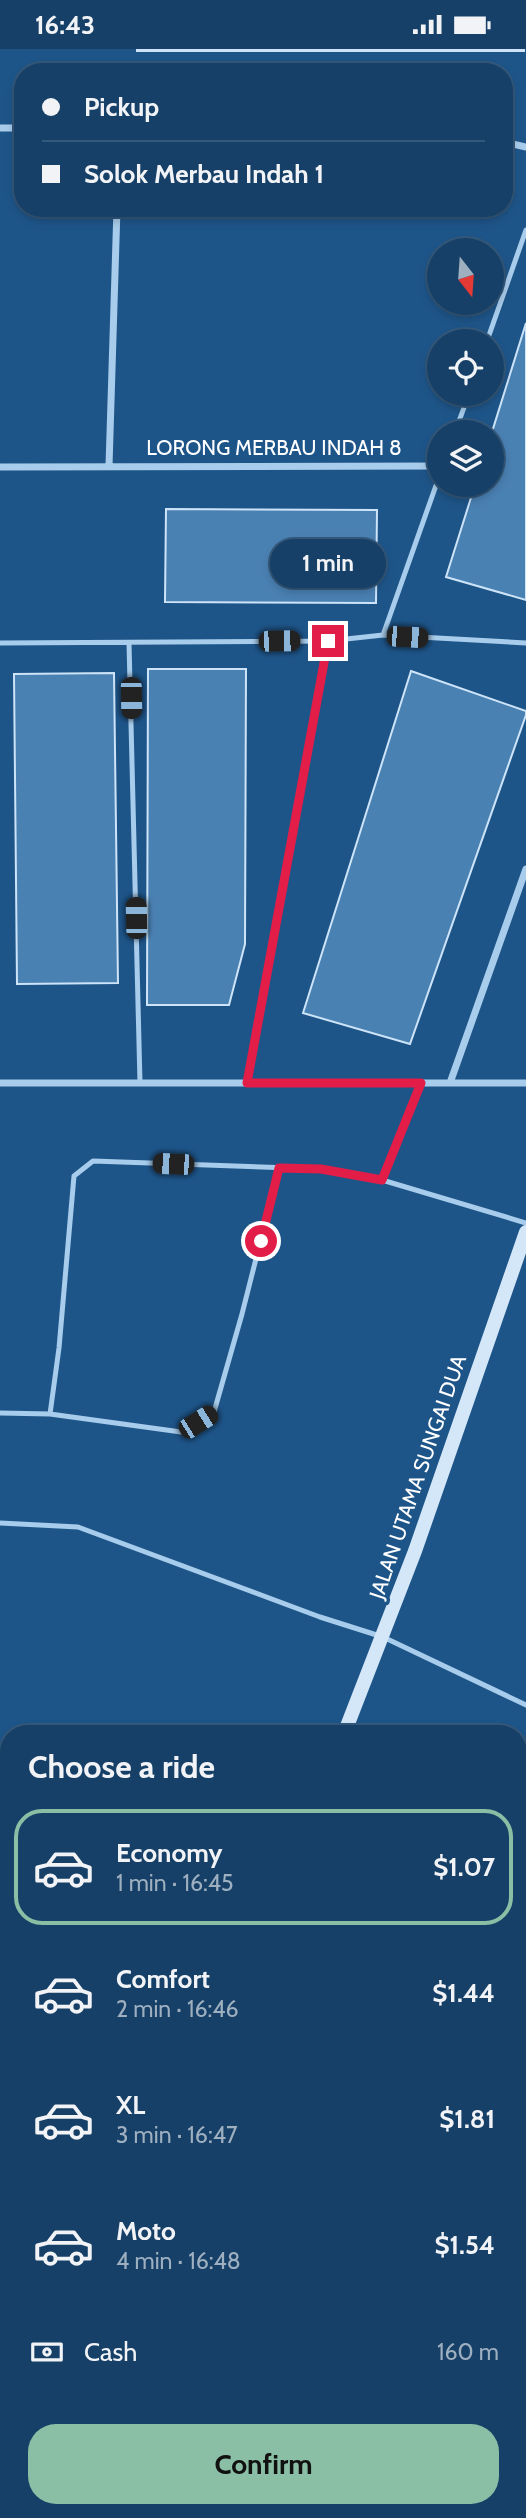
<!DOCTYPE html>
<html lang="en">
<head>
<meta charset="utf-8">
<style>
  :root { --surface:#164067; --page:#234b70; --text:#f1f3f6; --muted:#9eafc0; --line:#35597b; --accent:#8abfa5 }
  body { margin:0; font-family:Cabin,sans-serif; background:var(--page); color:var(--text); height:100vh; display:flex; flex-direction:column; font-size:26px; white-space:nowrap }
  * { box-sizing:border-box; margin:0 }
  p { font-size:23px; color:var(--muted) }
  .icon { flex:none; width:38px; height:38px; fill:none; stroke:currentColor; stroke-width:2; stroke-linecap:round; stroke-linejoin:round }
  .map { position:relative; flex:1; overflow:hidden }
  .details { position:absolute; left:0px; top:1676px; width:527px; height:793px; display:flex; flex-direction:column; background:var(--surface); border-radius:28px 28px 0 0; box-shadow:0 4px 10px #0003,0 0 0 2px var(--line) }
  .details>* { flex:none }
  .top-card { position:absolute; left:14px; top:14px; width:499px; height:154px; border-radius:28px; box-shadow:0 4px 10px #0003,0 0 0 2px var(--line); display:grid; align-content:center; height:154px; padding:0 28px; background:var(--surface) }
  .needle { width:46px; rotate:163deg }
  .buttons { position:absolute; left:427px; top:189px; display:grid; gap:14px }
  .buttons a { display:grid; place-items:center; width:77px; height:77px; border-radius:50%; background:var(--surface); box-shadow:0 4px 10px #0003,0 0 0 2px var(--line); font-size:35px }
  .end { position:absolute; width:32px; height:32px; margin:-16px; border:9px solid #e11d48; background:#fff; box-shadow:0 0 0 4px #fff }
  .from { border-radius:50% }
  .bubble { position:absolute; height:49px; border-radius:24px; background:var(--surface); box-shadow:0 4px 10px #0003,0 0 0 2px var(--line); font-size:23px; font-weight:800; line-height:49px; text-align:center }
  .car { position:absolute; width:21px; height:42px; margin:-21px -10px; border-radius:9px; box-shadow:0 0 5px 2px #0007; background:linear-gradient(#222 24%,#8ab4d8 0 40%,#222 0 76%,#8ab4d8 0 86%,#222 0) }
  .top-card b { display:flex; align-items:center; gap:24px; height:66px; font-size:26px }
  .top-card b+b { border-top:2px solid var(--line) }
  .top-card i { width:18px; height:18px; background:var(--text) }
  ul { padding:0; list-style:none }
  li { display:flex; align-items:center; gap:21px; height:116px; margin:0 14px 10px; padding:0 14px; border:4px solid transparent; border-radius:28px }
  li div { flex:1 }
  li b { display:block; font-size:26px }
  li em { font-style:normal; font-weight:800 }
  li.current { border-color:var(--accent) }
  li>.icon { width:63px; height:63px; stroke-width:1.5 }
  h2 { padding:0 28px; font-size:32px; line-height:84px }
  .pay { display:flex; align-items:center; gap:18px; height:77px; padding:0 28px; font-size:26px }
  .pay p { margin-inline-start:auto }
  .primary-button { display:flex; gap:14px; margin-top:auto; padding:14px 28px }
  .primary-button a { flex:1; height:80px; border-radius:28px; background:var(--accent); color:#111; font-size:28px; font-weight:800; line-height:80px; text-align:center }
  .status { display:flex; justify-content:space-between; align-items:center; height:49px; padding:0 35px; background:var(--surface); direction:ltr }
  .status svg { height:19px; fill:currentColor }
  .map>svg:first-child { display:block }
  .building { fill:#4a81b3; stroke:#cde4f8; stroke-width:2 }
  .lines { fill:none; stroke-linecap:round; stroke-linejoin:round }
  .service { stroke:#a8cceb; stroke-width:5 }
  .minor { stroke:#a8cceb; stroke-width:7 }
  .secondary { stroke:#d4e7f9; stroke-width:14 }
  .route { stroke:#e11d48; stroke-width:9 }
  .labels { text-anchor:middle; stroke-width:7; stroke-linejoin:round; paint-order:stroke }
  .street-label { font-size:21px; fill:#fff; stroke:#1e5589 }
</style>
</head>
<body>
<div class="status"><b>16:43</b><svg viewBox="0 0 49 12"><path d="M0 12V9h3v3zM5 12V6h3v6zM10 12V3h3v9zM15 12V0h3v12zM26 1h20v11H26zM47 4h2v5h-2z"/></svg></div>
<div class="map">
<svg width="526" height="2469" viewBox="0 0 526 2469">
  <rect width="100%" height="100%" fill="#1e5589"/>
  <path class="building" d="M137,0h387v2h-387z
    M526,274v277l-80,-23 29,-92h17v-53z
    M166,460l211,1 -1,93 -211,-1z
    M148,620h98l-1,275 -16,61h-82z
    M411,622l115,40v4l-116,329 -107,-31z
    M114,624l4,310 -101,1 -3,-310z"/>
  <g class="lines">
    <path class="service" d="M487,292l39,-111
      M455,383l14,-38
      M383,586l56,-158
      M0,594l328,-2 55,-6 143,8
      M129,594l11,440
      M382,1131l39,-97
      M0,1364l50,1 9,-66 15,-172 19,-15 228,8 61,11 144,43
      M50,1365l131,18 33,-20 28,-98 37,-146
      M0,1474l78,4 242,90 63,20 143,68
      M518,1808l8,-20
      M255,2469l4,-9"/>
    <path class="minor" d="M0,79h23
      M504,93l22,5
      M109,417l8,-258
      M0,418l439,-1
      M0,1034h526
      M247,1034l81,-442
      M450,1034l76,-214
      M0,1709h9"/>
    <path class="secondary" d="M344,1685l71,-183 111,-319
      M0,2286l9,-10"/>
  </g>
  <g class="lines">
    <path class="route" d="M261,1192l18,-73 42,1 61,11 39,-97h-174l81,-442"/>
  </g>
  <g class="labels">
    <g class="street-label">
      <text x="274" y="406">LORONG MERBAU INDAH 8</text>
      <text transform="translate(418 1428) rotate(-71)" y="7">JALAN UTAMA SUNGAI DUA</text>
    </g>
  </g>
</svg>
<div class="buttons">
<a><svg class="needle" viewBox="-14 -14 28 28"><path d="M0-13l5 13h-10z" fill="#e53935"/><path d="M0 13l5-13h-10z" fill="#9eafc0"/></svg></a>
<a><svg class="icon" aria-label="locate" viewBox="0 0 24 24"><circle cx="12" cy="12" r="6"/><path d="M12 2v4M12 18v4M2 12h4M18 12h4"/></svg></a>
<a><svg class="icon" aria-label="layers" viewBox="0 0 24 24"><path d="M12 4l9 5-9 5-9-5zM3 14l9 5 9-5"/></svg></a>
</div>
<i class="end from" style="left:261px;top:1192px"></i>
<i class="end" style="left:328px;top:592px"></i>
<div class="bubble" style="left:270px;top:490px;width:116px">1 min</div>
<i class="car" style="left:407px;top:588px;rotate:93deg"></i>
<i class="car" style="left:279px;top:592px;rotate:89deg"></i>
<i class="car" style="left:131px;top:649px;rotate:179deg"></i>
<i class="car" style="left:136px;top:869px;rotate:359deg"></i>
<i class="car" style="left:173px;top:1115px;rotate:272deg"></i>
<i class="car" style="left:198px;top:1373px;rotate:58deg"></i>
<div class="top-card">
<b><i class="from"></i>Pickup</b>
<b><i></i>Solok Merbau Indah 1</b>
</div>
<section class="details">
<h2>Choose a ride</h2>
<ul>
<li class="current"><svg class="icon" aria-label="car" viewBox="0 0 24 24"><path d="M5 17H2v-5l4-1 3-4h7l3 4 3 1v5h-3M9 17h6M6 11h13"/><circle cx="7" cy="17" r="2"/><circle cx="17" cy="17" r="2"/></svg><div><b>Economy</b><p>1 min · 16:45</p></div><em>$1.07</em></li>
<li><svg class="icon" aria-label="car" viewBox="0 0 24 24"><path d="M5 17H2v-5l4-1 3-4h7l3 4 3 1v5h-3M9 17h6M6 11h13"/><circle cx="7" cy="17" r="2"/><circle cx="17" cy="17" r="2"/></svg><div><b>Comfort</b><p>2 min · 16:46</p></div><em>$1.44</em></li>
<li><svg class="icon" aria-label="car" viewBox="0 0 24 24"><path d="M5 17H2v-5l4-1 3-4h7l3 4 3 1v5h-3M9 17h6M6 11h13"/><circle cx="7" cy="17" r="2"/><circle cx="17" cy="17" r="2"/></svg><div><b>XL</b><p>3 min · 16:47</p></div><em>$1.81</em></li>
<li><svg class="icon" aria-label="car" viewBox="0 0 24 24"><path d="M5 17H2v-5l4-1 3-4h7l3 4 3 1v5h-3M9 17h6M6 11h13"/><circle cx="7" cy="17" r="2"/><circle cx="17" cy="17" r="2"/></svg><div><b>Moto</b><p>4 min · 16:48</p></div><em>$1.54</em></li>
</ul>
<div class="pay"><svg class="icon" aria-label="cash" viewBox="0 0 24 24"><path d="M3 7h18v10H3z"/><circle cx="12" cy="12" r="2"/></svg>Cash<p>160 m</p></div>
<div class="primary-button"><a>Confirm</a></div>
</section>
</div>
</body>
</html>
